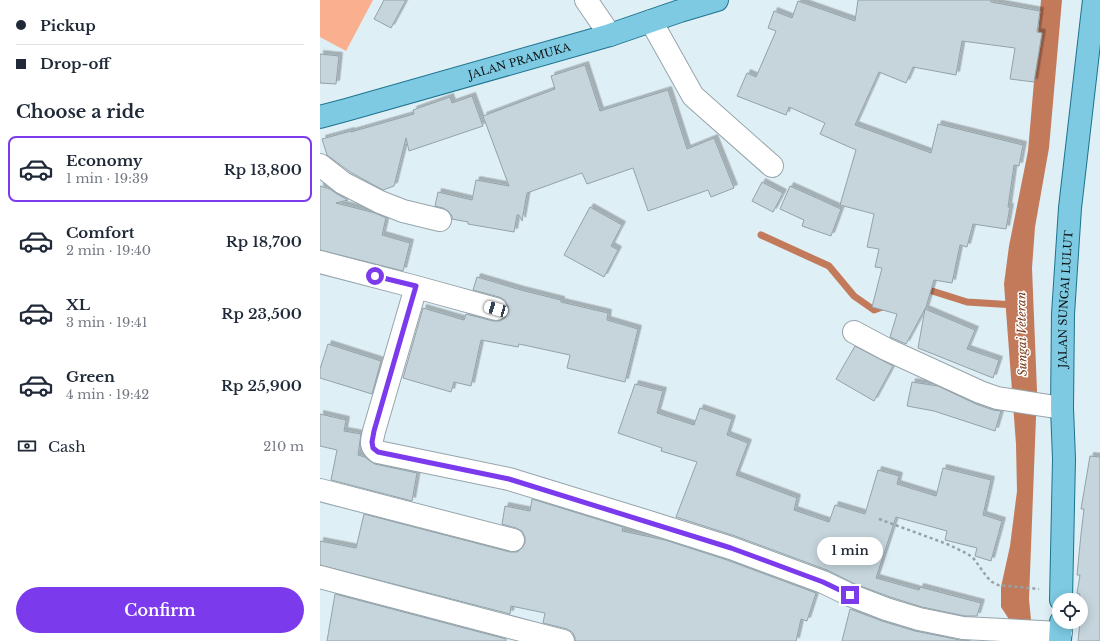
<!DOCTYPE html>
<html lang="en">
<head>
<meta charset="utf-8">
<style>
  :root { --surface:#fff; --page:#f2f2f3; --text:#1f2937; --muted:#747a83; --line:#e0e1e3; --accent:#7c3aed }
  body { margin:0; font-family:"Libre Baskerville",serif; background:var(--page); color:var(--text); height:100vh; display:flex; flex-direction:column; font-size:15px; white-space:nowrap }
  * { box-sizing:border-box; margin:0 }
  p { font-size:13px; color:var(--muted) }
  .icon { flex:none; width:22px; height:22px; fill:none; stroke:currentColor; stroke-width:2; stroke-linecap:round; stroke-linejoin:round }
  .map { position:relative; flex:1; overflow:hidden }
  .drawer { display:flex; flex-direction:column; background:var(--surface); width:320px }
  .drawer>* { flex:none }
  .top-card { display:grid; align-content:center; height:88px; padding:0 16px; background:var(--surface) }
  .tools { position:absolute; left:732px; top:593px; display:grid; gap:8px }
  .tools a { display:grid; place-items:center; width:36px; height:36px; border-radius:50%; background:var(--surface); box-shadow:0 2px 10px #0003; font-size:20px }
  .end { position:absolute; width:18px; height:18px; margin:-9px; border:5px solid #7c3aed; background:#fff; box-shadow:0 0 0 2px #fff }
  .from { border-radius:50% }
  .bubble { position:absolute; height:28px; border-radius:14px; background:var(--surface); box-shadow:0 2px 10px #0003; font-size:13px; font-weight:600; line-height:28px; text-align:center }
  .car { position:absolute; width:12px; height:24px; margin:-12px -6px; border-radius:5px; box-shadow:0 0 3px 1px #0007; background:linear-gradient(#fff 24%,#345 0 40%,#fff 0 76%,#345 0 86%,#fff 0) }
  .top-card b { display:flex; align-items:center; gap:14px; height:38px; font-size:15px }
  .top-card b+b { border-top:1px solid var(--line) }
  .top-card i { width:10px; height:10px; background:var(--text) }
  ul { padding:0; list-style:none }
  li { display:flex; align-items:center; gap:12px; height:66px; margin:0 8px 6px; padding:0 8px; border:2px solid transparent; border-radius:8px }
  li div { flex:1 }
  li b { display:block; font-size:15px }
  li em { font-style:normal; font-weight:600 }
  li.on { border-color:var(--accent) }
  li>.icon { width:36px; height:36px; stroke-width:1.5 }
  h2 { padding:0 16px; font-size:18px; line-height:48px }
  .pay { display:flex; align-items:center; gap:10px; height:44px; padding:0 16px; font-size:15px }
  .pay p { margin-inline-start:auto }
  .primary-button { display:flex; gap:8px; margin-top:auto; padding:8px 16px }
  .primary-button a { flex:1; height:46px; border-radius:24px; background:var(--accent); color:#fff; font-size:16px; font-weight:600; line-height:46px; text-align:center }
  main { display:flex; flex:1; min-height:0 }
  .map>svg:first-child { display:block }
  .green { fill:#faaf8e }
  .water { fill:#c27a5b }
  .lines { fill:none; stroke-linecap:round; stroke-linejoin:round }
  .stream { stroke:#c27a5b; stroke-width:7 }
  .building { fill:#c6d5dc; stroke:#93a2a8; filter:url(#shadow) }
  .street-casing { stroke:#96a5ab; stroke-width:24 }
  .primary-casing { stroke:#1e738e; stroke-width:24 }
  .path { stroke:#96a2a8; stroke-width:2.5; stroke-dasharray:3 3; stroke-linecap:butt }
  .street { stroke:#fff; stroke-width:22 }
  .primary { stroke:#7dcae2; stroke-width:22 }
  .route { stroke:#7c3aed; stroke-width:5 }
  .labels { text-anchor:middle; stroke-width:3; stroke-linejoin:round; paint-order:stroke }
  .street-label { font-size:11px; fill:#0e1315; stroke:#fff }
  .water-label { font-size:12px; font-style:italic; fill:#7b3716; stroke:#fff }
</style>
</head>
<body>
<main>
<section class="drawer">
<div class="top-card">
<b><i class="from"></i>Pickup</b>
<b><i></i>Drop-off</b>
</div>
<h2>Choose a ride</h2>
<ul>
<li class="on"><svg class="icon" aria-label="car" viewBox="0 0 24 24"><path d="M5 17H2v-5l4-1 3-4h7l3 4 3 1v5h-3M9 17h6M6 11h13"/><circle cx="7" cy="17" r="2"/><circle cx="17" cy="17" r="2"/></svg><div><b>Economy</b><p>1 min · 19:39</p></div><em>Rp 13,800</em></li>
<li><svg class="icon" aria-label="car" viewBox="0 0 24 24"><path d="M5 17H2v-5l4-1 3-4h7l3 4 3 1v5h-3M9 17h6M6 11h13"/><circle cx="7" cy="17" r="2"/><circle cx="17" cy="17" r="2"/></svg><div><b>Comfort</b><p>2 min · 19:40</p></div><em>Rp 18,700</em></li>
<li><svg class="icon" aria-label="car" viewBox="0 0 24 24"><path d="M5 17H2v-5l4-1 3-4h7l3 4 3 1v5h-3M9 17h6M6 11h13"/><circle cx="7" cy="17" r="2"/><circle cx="17" cy="17" r="2"/></svg><div><b>XL</b><p>3 min · 19:41</p></div><em>Rp 23,500</em></li>
<li><svg class="icon" aria-label="car" viewBox="0 0 24 24"><path d="M5 17H2v-5l4-1 3-4h7l3 4 3 1v5h-3M9 17h6M6 11h13"/><circle cx="7" cy="17" r="2"/><circle cx="17" cy="17" r="2"/></svg><div><b>Green</b><p>4 min · 19:42</p></div><em>Rp 25,900</em></li>
</ul>
<div class="pay"><svg class="icon" aria-label="cash" viewBox="0 0 24 24"><path d="M3 7h18v10H3z"/><circle cx="12" cy="12" r="2"/></svg>Cash<p>210 m</p></div>
<div class="primary-button"><a>Confirm</a></div>
</section>
<div class="map">
<svg width="780" height="641" viewBox="0 0 780 641">
  <defs>
    <filter id="shadow"><feDropShadow dx="3.5" dy="-3.5" stdDeviation="0" flood-color="#0004"/></filter>
  </defs>
  <rect width="100%" height="100%" fill="#dfeff6"/>
  <path class="green" d="M0,0h53l-27,51 -26,-14z"/>
  <path class="water" d="M721,0h21l-13,148 -14,79 -3,41 5,123 -8,208 4,42 -17,-11 -15,-23v-20l9,-41 7,-55 -1,-47 -12,-160 5,-38 19,-95z"/>
  <g class="lines">
    <path class="stream" d="M441,235l68,31 25,30 20,14 11,-4
      M603,292l6,-2 38,12 48,3"/>
  </g>
  <path class="building" d="M64,0h22l-15,28 -17,-9z
    M538,0h133v2l49,9 -3,21 5,1 -8,49 -24,-3 5,-31 -53,-7 -6,34 -43,-8 -7,16 -27,-11 -24,53 76,28 7,-29 85,21 -4,21 -5,-1 -6,42h2l-4,22 -33,-5 -6,23 -7,-2 -8,38 -18,-3 -8,27 -20,37 -16,-7 7,-23 -25,-7 10,-39 -7,-1 4,-18 -12,-2 7,-33 -34,-9 16,-55 -36,-16 5,-11 -36,-16 -3,8 -49,-19 10,-23 9,4 20,-46 -8,-3 6,-17 18,7 6,-17 57,20z
    M0,54l19,2 -3,28 -16,-1z
    M265,65l15,46 68,-21 19,59 27,-11 20,50 -23,9 -3,-7 -60,21 -15,-43 -46,16 -5,-11 -55,20 -5,28 -3,-6h-2l-3,17 -46,-8v-2l-16,-3v-3l-4,-5 -5,-3 -8,-2 3,-14 34,8 4,-20 33,6 -26,-70 72,-27 -4,-13z
    M152,96l11,30 -74,25 -3,-13 -12,48 -11,4 -33,-18 -23,-17 -5,-16 29,-8v1l63,-18 -1,-4 37,-13 2,6z
    M442,182l21,11 -10,19 -21,-11z
    M0,186l10,3 7,5 11,6 -12,3 39,10 11,5 -4,17 28,8 -7,28 -83,-21z
    M470,186l51,23 -10,27 -29,-10 2,-6 -24,-11z
    M270,207l32,18 -11,21 7,4 -14,27 -40,-22z
    M157,277l44,13 40,10v2l47,11 -1,7 31,9 -13,53 -58,-14 3,-13 -51,-11 -1,3 -37,-7 -10,46 -17,-4 -3,10 -48,-14 20,-70 41,12 2,-6 27,7h7l5,-3 3,-6v-6l-3,-6 -6,-3 -26,-7z
    M605,309l50,21 -8,19 32,11 -6,18 -75,-30z
    M8,344l53,17 -9,33 -52,-16v-9z
    M535,346l38,20 -19,35 -38,-22z
    M592,382l26,4 38,18 17,6 8,1 -6,20 -61,-20 -27,-5z
    M315,384l28,7 -6,22 37,12 6,-17 32,11 -5,16 21,8 -12,32 61,23 -3,12 35,12 6,-17 30,9 13,-44 21,6 -2,8 39,12 7,-28 48,12 -8,35 19,6 -11,40 -16,-5 2,-8 -32,-8 2,-9 -51,-14 -20,61 43,12 1,-3 61,16 -4,13h-12l-43,-9 -32,-10 -35,-13 -28,-14 -92,-34 -59,-19 21,-55 -36,-11 1,-3 -44,-15z
    M0,414l26,6 -2,11 17,3 -3,21 7,2 5,4 5,3 42,9 -5,28 -81,-21 6,-30 -17,-4z
    M770,456l10,1v184h-22l2,-19h1l1,-22h-3l1,-6 -3,-1 3,-18h-3l4,-41 3,-25h-3z
    M212,499l91,28 -1,4 43,9 62,20 89,33 -9,28 -6,-2 -5,22h-221v-4l-3,-5 -5,-3 -24,-6 2,-10 -34,-7 -1,8 -190,-49v-24l36,7 8,-34 146,38h7l5,-4 3,-5v-6l-3,-6 -6,-3 -14,-4 3,-18 25,5z
    M15,594l171,45v2h-179z
    M530,609l32,12 33,10 45,9 11,1h-129z"/>
  <g class="lines">
    <defs>
      <path id="street" d="M266,0l24,35
        M331,21l42,75 79,70
        M0,165l23,18 37,19 23,9 37,9
        M0,262l96,25 80,22
        M96,287l-42,144c-2,10 -5,14 4,21l131,27 140,43 82,26 92,34 27,13 36,14 33,10 44,9 98,5
        M534,332l32,17 94,43 17,6 65,10
        M0,490l193,50
        M0,577l243,64"/>
      <g id="primary">
        <path id="s1" d="M0,117l26,-7 264,-75 70,-24 37,-11"/>
        <path id="s2" d="M741,600l3,-141 -2,-51 1,-94 7,-106 24,-208"/>
        <path d="M740,641l1,-19"/>
      </g>
    </defs>
    <use href="#street" class="street-casing"/>
    <use href="#primary" class="primary-casing"/>
    <path class="path" d="M559,519l68,25 21,10 6,5 13,18 5,5 6,3 41,4"/>
    <use href="#street" class="street"/>
    <use href="#primary" class="primary"/>
  </g>
  <g class="lines">
    <path class="route" d="M55,276l41,10 -42,145 -2,11 1,6 5,4 131,27 222,69 92,34 27,13"/>
  </g>
  <g class="labels">
    <g class="street-label">
      <text dy="4" stroke="none"><textPath href="#s1" startOffset="207">JALAN PRAMUKA</textPath></text>
      <text dy="4" stroke="none"><textPath href="#s2" startOffset="301">JALAN SUNGAI LULUT</textPath></text>
    </g>
    <g class="water-label">
      <text transform="translate(702 334) rotate(-91)" y="4">Sungai Veteran</text>
    </g>
  </g>
</svg>
<div class="tools">
<a><svg class="icon" aria-label="locate" viewBox="0 0 24 24"><circle cx="12" cy="12" r="6"/><path d="M12 2v4M12 18v4M2 12h4M18 12h4"/></svg></a>
</div>
<i class="end from" style="left:55px;top:276px"></i>
<i class="end" style="left:530px;top:595px"></i>
<div class="bubble" style="left:497px;top:537px;width:66px">1 min</div>
<i class="car" style="left:176px;top:309px;rotate:286deg"></i>
</div>
</main>
</body>
</html>
